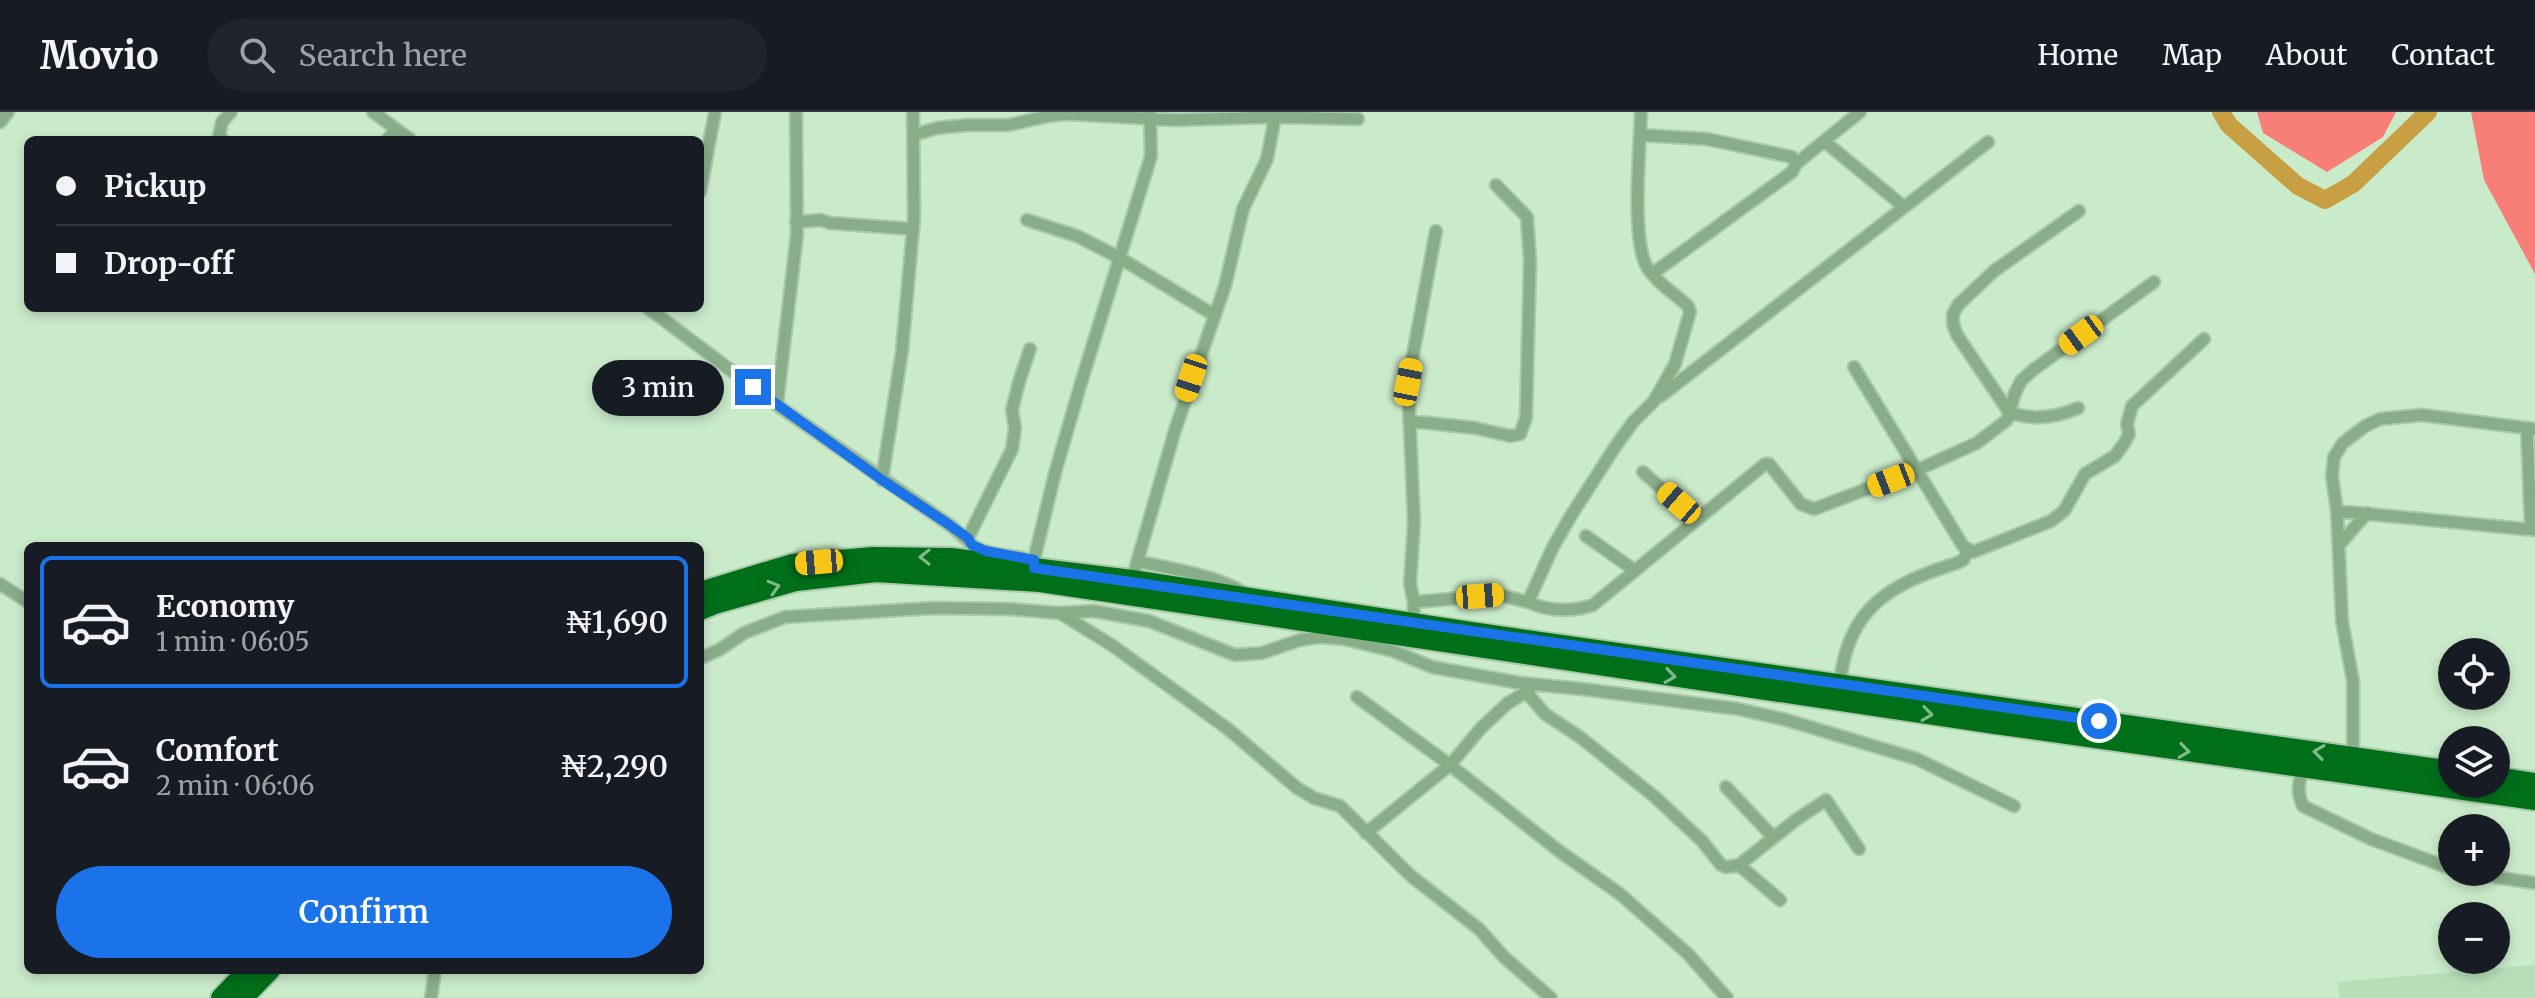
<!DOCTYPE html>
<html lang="en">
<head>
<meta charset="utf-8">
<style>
  :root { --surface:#171b24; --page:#20242c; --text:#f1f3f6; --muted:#9ea1a6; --line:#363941; --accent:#1a73e8 }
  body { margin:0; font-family:Merriweather,serif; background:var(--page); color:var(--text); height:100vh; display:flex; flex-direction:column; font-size:30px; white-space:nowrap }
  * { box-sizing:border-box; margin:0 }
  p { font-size:26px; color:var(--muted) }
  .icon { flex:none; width:44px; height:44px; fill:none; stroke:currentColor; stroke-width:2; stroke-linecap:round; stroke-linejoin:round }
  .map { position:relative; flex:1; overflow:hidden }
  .panel { position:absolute; left:24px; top:430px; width:680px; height:432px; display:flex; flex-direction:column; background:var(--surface); border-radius:12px; box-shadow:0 4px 12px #0003 }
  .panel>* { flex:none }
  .hud { position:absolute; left:24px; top:24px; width:680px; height:176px; border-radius:12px; box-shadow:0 4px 12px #0003; display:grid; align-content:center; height:176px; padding:0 32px; background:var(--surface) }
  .fabs { position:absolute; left:2438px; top:526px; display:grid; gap:16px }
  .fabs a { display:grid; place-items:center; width:72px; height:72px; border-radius:50%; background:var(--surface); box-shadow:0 4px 12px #0003; font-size:40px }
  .end { position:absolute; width:36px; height:36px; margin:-18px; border:10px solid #1a73e8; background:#fff; box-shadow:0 0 0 4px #fff }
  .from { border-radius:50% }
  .bubble { position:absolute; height:56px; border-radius:28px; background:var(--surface); box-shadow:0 4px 12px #0003; font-size:26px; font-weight:600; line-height:56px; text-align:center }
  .car { position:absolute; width:24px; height:48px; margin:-24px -12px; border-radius:10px; box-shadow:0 0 6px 2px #0007; background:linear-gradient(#f5c518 24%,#345 0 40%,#f5c518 0 76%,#345 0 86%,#f5c518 0) }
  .hud b { display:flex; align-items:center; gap:28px; height:76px; font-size:30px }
  .hud b+b { border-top:2px solid var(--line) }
  .hud i { width:20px; height:20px; background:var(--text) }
  ul { padding:14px 0 0; list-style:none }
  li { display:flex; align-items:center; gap:24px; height:132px; margin:0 16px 12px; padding:0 16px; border:4px solid transparent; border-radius:12px }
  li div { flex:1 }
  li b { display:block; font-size:30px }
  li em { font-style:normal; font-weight:600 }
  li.active { border-color:var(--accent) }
  li>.icon { width:72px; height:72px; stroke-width:1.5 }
  .button { display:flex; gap:16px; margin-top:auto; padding:16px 32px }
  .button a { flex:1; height:92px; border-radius:48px; background:var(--accent); color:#fff; font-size:32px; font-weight:600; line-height:92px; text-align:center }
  header { display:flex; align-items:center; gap:48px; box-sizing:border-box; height:112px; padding:0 40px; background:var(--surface); border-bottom:2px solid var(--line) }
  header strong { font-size:38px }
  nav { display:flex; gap:44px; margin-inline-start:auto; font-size:28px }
  .search { width:560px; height:72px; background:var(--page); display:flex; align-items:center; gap:20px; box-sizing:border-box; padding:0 28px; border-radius:44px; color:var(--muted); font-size:30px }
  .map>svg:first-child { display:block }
  .built { fill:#b8deb8 }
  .forest { fill:#f87f77 }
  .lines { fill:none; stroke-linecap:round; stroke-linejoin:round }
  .river { stroke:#c89f43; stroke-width:18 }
  .street-casing { stroke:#abc8ab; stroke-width:15 }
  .highway-casing { stroke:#abc8ab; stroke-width:24 }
  .street { stroke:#88ad88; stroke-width:11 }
  .highway { stroke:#006f1a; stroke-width:20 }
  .oneway { stroke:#80b78c }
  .route { stroke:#1a73e8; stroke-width:10 }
</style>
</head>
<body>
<header>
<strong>Movio</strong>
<div class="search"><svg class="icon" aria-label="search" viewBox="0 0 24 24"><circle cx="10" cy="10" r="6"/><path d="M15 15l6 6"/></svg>Search here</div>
<nav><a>Home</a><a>Map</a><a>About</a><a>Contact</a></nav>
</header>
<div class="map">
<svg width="2535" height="886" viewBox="0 0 2535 886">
  <rect width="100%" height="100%" fill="#caebca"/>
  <path class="built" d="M2535,853v33h-195l-3,-16z"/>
  <path class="forest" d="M2257,0h139l-13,25 -56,35 -64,-39z
    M2471,0h64v162l-51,-94z"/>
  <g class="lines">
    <path class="river" d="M2221,0l8,13 69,61 27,14 28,-16 75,-72"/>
    <defs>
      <path id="street" d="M373,0l38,28
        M0,10l8,-10
        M914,23l23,-7 30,-3h42l39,-9 20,-2 108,6 100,-3 82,2
        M1640,23l67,4 85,18 4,7 -4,8 -140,102
        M223,28l-4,-4 3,-14 9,-10
        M387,28l9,-11
        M1824,29l36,-29
        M1796,52l28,-23 79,65
        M700,80l15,-80
        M1027,108l50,16 43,22 94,57
        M796,110l25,-2 9,3 83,6
        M648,196l129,97 174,121c8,6 18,17 26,22 13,7 32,7 46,10
        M1854,255l109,179 10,6 78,-31 13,-10 21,-37 30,-18 10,-14 4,-8 -2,-10 5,-18 72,-67
        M1661,284l327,-254
        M777,293l20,-171 -1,-122
        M2078,296c-23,10 -45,13 -69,4l-52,-77 -4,-11v-10l5,-9 36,-34 85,-60
        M1409,309l66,7 35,8 10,-2 6,-16 4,-157 -3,-44 -31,-32
        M2527,317l4,100
        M1643,360l53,47
        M882,368l20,-129 12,-133 -1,-106
        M2337,399l198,19
        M1586,424l48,34
        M968,426l44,-89 3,-21 -3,-18 7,-28 11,-33
        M2339,433l28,-32
        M1137,449c35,8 74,13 106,31
        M1034,456v-8l21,-87 26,-90 70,-227 -1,-44
        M1132,468l43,-150 50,-144 18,-77 24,-50 9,-47
        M0,472l28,18
        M1414,490l86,-7 28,7 25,-55 19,-33 43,-67 18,-25 21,-21 21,-37 15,-52 -2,-6c-13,-12 -32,-24 -41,-39 -16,-27 -7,-120 -6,-155
        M1528,490c22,10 43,10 65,3l172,-141h4l32,40 13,5 103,-39 60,-27 30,-23 8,-27 6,-12 12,-11 121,-88
        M1060,501l53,33 115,83 69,59 17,10 26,8 71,70 68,53 25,28 47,41
        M1413,511l1,-21 -4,-18 4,-62 -6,-140 28,-151
        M700,546l19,-8 25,-17 41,-16 148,-9 78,1 48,4 35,-2 55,10 86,34 27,-2 38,-13 19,-3 25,2 49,12 39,16 88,16 62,6 156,20 45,10 134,40 97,47
        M1840,572c7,-76 50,-100 117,-121l6,-3 5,-9
        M1527,581l18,21 35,23 75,60 47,44 19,24 5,2 13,-2 58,-46 29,-19 33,49
        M1357,585l93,68 109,86 61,43 68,60 39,44
        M2353,645v-76l-11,-60 -5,-110 -5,-35 2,-19 9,-14 22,-17 15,-7 42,-4 113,14
        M2303,655c-4,15 -7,25 0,39l68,33 81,30
        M1726,675l47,50
        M1366,721l84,-68 31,-37 27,-25 22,-13
        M1739,753l41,35
        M2461,760l74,11
        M431,886l4,-28"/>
      <path id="highway" d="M700,480l92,-28 81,-7 78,1 181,22 339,52 981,139
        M700,498l15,-6 81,-23 80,-9 164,10 955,142 540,76
        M2496,665l39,6
        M221,886l27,-28
        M243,886l27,-28"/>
    </defs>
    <use href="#street" class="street-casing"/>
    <use href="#highway" class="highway-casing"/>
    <use href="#street" class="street"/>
    <use href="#highway" class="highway"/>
  </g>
  <defs><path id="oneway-chevron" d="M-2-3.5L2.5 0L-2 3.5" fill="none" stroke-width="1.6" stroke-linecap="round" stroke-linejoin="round" transform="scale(2)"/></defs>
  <g class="oneway">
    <use href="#oneway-chevron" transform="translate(925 445) rotate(-179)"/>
    <use href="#oneway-chevron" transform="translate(774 475) rotate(-16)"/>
    <use href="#oneway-chevron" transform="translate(1670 564) rotate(8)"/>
    <use href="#oneway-chevron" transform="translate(1927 602) rotate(8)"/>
    <use href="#oneway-chevron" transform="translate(2184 639) rotate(8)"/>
    <use href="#oneway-chevron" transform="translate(2319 640) rotate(-172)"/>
  </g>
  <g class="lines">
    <path class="route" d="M753,275l129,93 69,46 17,12 4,7 14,6 48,9v8l1065,153"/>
  </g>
</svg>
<div class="fabs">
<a><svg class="icon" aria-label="locate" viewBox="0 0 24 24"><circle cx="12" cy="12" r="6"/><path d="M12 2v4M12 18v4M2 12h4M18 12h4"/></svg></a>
<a><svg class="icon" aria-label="layers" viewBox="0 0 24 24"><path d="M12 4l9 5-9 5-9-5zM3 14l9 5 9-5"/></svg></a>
<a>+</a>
<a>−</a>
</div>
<i class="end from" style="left:2099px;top:609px"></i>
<i class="end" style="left:753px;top:275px"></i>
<div class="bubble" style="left:592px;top:248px;width:132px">3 min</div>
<i class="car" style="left:2081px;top:223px;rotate:234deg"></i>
<i class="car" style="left:1191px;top:266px;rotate:198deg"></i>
<i class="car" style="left:1408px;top:270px;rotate:11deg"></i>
<i class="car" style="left:1891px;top:368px;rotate:249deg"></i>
<i class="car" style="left:1679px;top:391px;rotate:311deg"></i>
<i class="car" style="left:819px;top:450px;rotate:265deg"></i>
<i class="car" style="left:1480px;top:484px;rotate:86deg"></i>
<div class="hud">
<b><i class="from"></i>Pickup</b>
<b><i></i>Drop-off</b>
</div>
<section class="panel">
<ul>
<li class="active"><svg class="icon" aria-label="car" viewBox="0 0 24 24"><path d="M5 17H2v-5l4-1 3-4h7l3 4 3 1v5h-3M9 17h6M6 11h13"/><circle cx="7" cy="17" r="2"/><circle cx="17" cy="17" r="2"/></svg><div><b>Economy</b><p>1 min · 06:05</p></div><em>₦1,690</em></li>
<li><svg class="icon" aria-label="car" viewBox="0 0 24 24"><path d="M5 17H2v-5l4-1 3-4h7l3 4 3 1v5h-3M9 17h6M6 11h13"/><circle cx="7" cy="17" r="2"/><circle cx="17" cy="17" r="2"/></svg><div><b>Comfort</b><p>2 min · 06:06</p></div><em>₦2,290</em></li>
</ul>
<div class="button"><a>Confirm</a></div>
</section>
</div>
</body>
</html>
